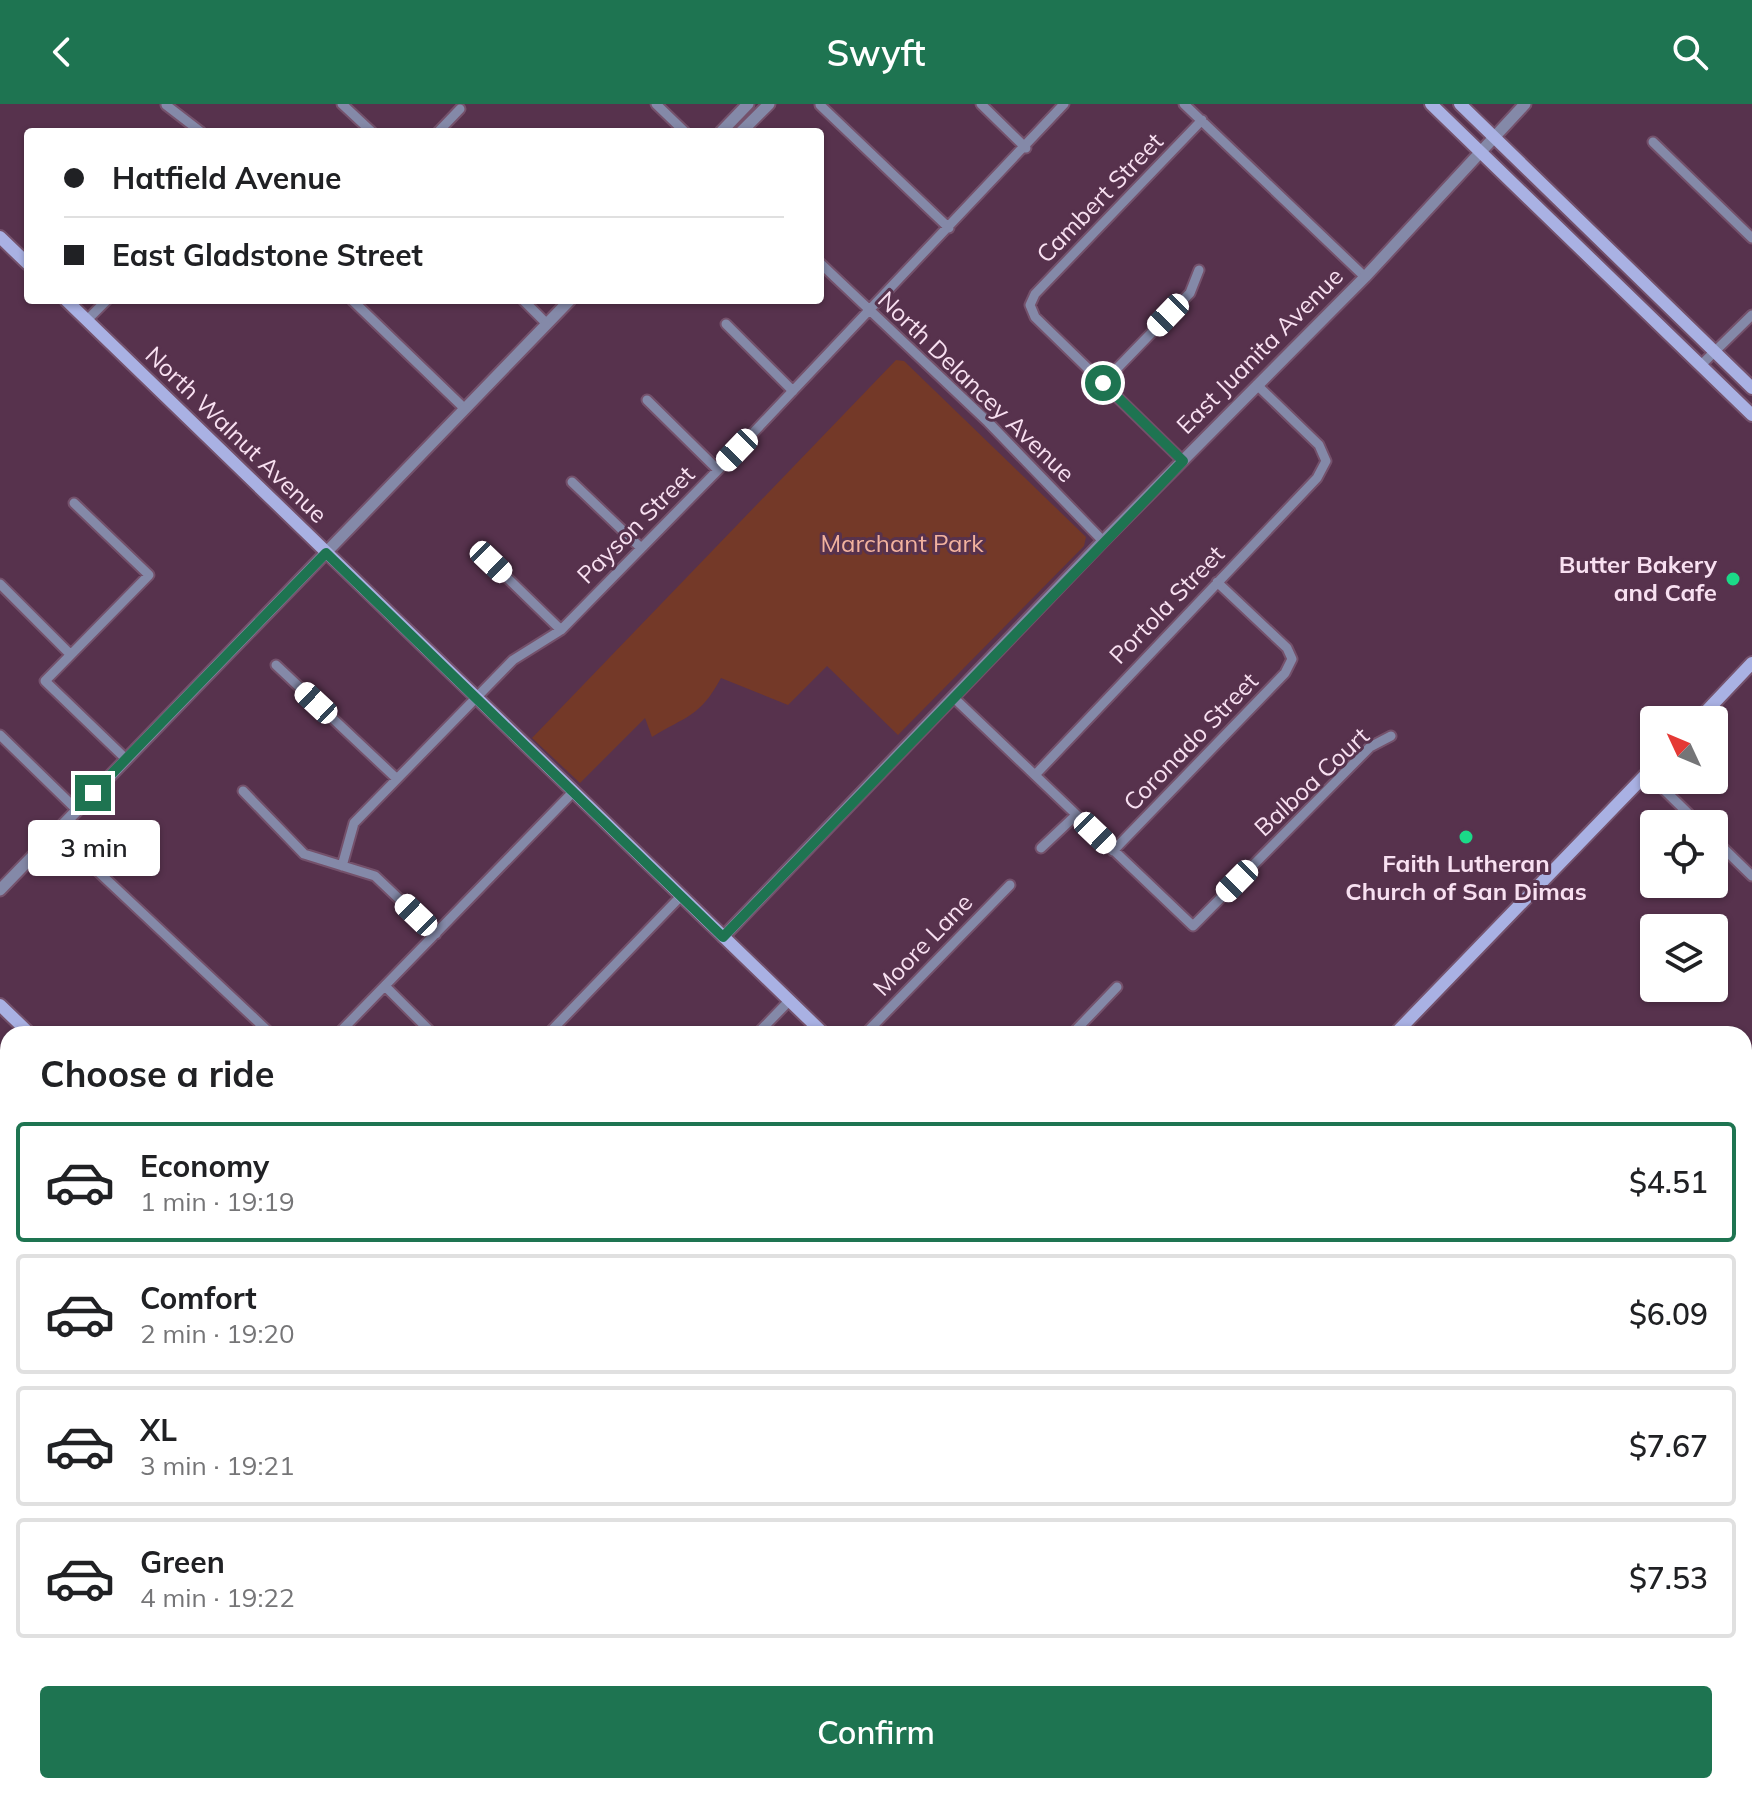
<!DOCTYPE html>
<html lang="en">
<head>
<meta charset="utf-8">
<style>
  :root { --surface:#fff; --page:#f6f6f6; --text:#202124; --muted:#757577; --line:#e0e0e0; --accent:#1e7451 }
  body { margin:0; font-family:Mulish,sans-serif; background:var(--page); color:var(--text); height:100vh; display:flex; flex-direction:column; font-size:30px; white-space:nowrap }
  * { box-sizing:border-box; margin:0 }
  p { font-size:26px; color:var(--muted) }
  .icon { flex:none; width:44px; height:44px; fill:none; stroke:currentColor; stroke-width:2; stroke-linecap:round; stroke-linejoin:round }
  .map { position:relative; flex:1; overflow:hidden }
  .details { position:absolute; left:0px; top:922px; width:1752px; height:768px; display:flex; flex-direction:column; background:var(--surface); border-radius:24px 24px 0 0; box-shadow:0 2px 6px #0004 }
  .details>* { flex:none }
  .guide { position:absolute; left:24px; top:24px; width:800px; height:176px; border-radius:8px; box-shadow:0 2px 6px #0004; display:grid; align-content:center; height:176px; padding:0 40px; background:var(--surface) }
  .needle { width:52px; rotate:314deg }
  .tools { position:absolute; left:1640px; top:602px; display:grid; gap:16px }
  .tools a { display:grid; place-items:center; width:88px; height:88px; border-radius:8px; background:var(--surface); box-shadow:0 2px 6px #0004; font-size:40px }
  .end { position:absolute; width:36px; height:36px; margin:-18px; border:10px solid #1e7451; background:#fff; box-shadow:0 0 0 4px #fff }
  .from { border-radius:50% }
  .bubble { position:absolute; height:56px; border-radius:8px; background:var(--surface); box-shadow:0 2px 6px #0004; font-size:26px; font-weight:600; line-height:56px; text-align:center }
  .car { position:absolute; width:24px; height:48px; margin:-24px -12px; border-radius:10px; box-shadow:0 0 6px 2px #0007; background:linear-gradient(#fff 24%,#345 0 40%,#fff 0 76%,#345 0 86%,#fff 0) }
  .guide b { display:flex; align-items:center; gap:28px; height:76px; font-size:30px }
  .guide b+b { border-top:2px solid var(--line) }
  .guide i { width:20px; height:20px; background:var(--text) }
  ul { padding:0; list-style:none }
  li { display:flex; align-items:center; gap:24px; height:120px; margin:0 16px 12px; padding:0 24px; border:4px solid var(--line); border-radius:8px }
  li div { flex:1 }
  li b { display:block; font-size:30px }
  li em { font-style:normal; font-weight:600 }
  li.current { border-color:var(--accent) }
  li>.icon { width:72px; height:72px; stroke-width:1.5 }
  h2 { padding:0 40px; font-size:36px; line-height:96px }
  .button { display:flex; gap:16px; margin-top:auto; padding:16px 40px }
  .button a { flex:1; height:92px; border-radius:8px; background:var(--accent); color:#fff; font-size:32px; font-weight:600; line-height:92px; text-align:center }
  header { display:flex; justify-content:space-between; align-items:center; height:104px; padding:0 40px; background:var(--accent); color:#fff; font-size:36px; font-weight:600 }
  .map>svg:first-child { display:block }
  .green { fill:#743928 }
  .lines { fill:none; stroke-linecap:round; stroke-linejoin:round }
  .minor-casing { stroke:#74516b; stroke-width:13 }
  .tertiary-casing { stroke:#74516b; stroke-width:15 }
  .secondary-casing { stroke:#74516b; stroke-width:16 }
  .primary-casing { stroke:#74516b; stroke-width:18 }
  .minor { stroke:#8489a8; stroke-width:9 }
  .tertiary { stroke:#8489a8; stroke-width:11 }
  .secondary { stroke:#a9b1e3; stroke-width:12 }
  .primary { stroke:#ccd2f9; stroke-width:14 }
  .tram { stroke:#d0b5c8; stroke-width:2 }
  .rail-casing { stroke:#d0b5c8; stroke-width:6 }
  .rail { stroke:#57324d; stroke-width:3; stroke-dasharray:9; stroke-linecap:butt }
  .route { stroke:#1e7451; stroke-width:10 }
  .poi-dot { fill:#1bd988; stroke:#57324d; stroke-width:3 }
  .labels { text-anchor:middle; stroke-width:6; stroke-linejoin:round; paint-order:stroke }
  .street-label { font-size:24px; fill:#f8e0f1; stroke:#57324d }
  .park-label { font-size:24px; fill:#f2b29e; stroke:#57324d }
  .poi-label { font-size:24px; font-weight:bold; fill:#f8e0f1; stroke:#57324d; text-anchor:end }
</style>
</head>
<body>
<header><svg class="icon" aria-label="back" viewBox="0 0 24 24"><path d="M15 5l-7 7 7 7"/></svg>Swyft<svg class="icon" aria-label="search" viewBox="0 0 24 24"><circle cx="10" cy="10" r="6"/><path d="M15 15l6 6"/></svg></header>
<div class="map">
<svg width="1752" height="1690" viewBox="0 0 1752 1690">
  <rect width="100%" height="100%" fill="#57324d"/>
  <path class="green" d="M896,256l8,1 182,176 -2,9 -186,189 -71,-69 -39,39 -67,-27c-21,39 -35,38 -69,59l-7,-19 -65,65 -48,-45z"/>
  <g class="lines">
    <defs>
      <path id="minor" d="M342,0l30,28
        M656,0l29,28
        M981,0l45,44
        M1184,0l181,173
        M166,1l35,27
        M820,1l129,123
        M438,28l22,-23
        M1653,38l99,96
        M820,159l168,159 115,119
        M352,196l113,109
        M523,196l24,24
        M87,216l20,-20
        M726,220l67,67
        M1701,261l51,-50
        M1103,279l87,-90 9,-23
        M647,296l71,70
        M1183,357l-148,-144 -5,-12 5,-11 167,-174
        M572,378l69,66
        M74,399l75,72 -104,106 81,78
        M491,458l70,68
        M0,480l70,70
        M276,561l121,114
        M953,593l240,229 177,-179 21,-11
        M0,631l77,75
        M1647,669l52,51
        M1035,671l282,-297 9,-17 -7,-16 -62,-60
        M243,687l61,63 71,22 61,58
        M56,728l215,202
        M1714,735l38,37
        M1041,744l35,-33
        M1113,747l172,-178 7,-14 -5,-11 -70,-66
        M342,762l12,-43 159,-163 48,-30 157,-160 346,-366
        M385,882l48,48
        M338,930l235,-242
        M548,930l133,-138
        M757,930l32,-33
        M865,930l145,-149
        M1072,930l45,-47
        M0,1024l8,-8
        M0,1280l8,-9
        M0,1290l8,8
        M0,1496l8,-8
        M404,1682l8,8
        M570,1682l8,8
        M23,1690l8,-8
        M231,1690l7,-8
        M441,1690l8,-8
        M477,1690l7,-8
        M546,1690l8,-8"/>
      <path id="tertiary" d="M721,28l27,-28
        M741,28l28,-28
        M0,786l570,-590
        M723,833l380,-396 262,-264 160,-173
        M10,1682l8,8
        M794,1682l8,8
        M812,1682l8,8
        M1601,1682l9,8"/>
      <path id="secondary" d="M1431,0l321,311
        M1460,0l292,284
        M0,133l28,27
        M66,196l758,734
        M1698,616l54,-57
        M0,901l30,29
        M1395,930l259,-268
        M661,1690l8,-8"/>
      <path id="primary" d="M1744,1348l8,-9
        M1744,1376l8,-8
        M1413,1690l8,-8
        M1441,1690l8,-8"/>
    </defs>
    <use href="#minor" class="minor-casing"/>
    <use href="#tertiary" class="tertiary-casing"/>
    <use href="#secondary" class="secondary-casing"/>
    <use href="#primary" class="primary-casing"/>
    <use href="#minor" class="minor"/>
    <use href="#tertiary" class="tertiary"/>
    <use href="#secondary" class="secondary"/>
    <use href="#primary" class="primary"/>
    <path class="tram" d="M1744,1244l8,-5
      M939,1690l14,-8
      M960,1690l15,-8"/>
    <defs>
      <path id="rail" d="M1744,1222l8,-5
        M914,1690l14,-8"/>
    </defs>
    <use href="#rail" class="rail-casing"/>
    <use href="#rail" class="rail"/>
  </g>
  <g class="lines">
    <path class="route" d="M93,689l233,-240 397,384 460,-476 -80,-78"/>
  </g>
  <g class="poi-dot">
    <circle cx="1733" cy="475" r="8"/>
    <circle cx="1466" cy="733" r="8"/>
  </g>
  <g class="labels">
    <g class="street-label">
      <text transform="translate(1100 94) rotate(-46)" y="8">Cambert Street</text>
      <text transform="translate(1260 247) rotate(-45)" y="8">East Juanita Avenue</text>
      <text transform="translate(976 283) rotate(44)" y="8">North Delancey Avenue</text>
      <text transform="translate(236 331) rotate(44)" y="8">North Walnut Avenue</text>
      <text transform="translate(636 421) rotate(-45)" y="8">Payson Street</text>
      <text transform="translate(1167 501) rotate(-46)" y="8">Portola Street</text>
      <text transform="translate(1191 638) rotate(-46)" y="8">Coronado Street</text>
      <text transform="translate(1312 678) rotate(-43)" y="8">Balboa Court</text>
      <text transform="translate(923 841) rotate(-46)" y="8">Moore Lane</text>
    </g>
    <g class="park-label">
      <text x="902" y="448">Marchant Park</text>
    </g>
    <g class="poi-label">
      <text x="1717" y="469">Butter Bakery<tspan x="1717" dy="28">and Cafe</tspan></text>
      <text x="1466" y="768" text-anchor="middle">Faith Lutheran<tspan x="1466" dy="28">Church of San Dimas</tspan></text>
    </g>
  </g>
</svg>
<div class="tools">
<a><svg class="needle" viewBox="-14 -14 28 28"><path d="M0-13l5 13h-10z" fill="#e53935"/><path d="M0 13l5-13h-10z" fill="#757577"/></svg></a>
<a><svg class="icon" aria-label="locate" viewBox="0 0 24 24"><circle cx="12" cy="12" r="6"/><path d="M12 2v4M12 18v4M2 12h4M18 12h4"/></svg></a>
<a><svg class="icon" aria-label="layers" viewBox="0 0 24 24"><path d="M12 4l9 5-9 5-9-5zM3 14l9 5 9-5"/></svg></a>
</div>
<i class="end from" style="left:1103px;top:279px"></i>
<i class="end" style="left:93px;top:689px"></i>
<div class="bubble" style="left:28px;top:716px;width:132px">3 min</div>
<i class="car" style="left:1168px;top:211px;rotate:224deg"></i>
<i class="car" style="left:737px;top:346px;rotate:224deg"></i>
<i class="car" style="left:491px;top:458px;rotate:134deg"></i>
<i class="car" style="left:316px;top:599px;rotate:313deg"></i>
<i class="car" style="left:1095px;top:729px;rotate:134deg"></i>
<i class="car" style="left:1237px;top:777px;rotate:225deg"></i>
<i class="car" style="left:416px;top:811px;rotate:314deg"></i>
<div class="guide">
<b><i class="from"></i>Hatfield Avenue</b>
<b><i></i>East Gladstone Street</b>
</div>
<section class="details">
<h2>Choose a ride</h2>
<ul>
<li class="current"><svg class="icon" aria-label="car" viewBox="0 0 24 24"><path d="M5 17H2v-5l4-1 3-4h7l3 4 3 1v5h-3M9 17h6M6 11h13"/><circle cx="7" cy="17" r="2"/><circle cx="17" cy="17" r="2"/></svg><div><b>Economy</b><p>1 min · 19:19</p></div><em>$4.51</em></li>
<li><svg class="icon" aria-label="car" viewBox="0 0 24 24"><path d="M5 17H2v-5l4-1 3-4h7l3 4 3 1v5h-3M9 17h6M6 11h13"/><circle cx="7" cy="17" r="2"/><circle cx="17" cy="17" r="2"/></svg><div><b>Comfort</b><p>2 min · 19:20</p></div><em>$6.09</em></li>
<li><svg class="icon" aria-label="car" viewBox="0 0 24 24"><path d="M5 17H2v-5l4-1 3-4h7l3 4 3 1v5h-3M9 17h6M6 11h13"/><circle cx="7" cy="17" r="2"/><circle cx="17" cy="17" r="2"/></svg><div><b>XL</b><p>3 min · 19:21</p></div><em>$7.67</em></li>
<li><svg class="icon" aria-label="car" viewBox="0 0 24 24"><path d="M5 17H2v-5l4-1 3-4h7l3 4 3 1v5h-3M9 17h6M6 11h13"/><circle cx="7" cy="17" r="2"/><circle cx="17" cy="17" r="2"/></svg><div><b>Green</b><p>4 min · 19:22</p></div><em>$7.53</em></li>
</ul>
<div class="button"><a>Confirm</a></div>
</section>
</div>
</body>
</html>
